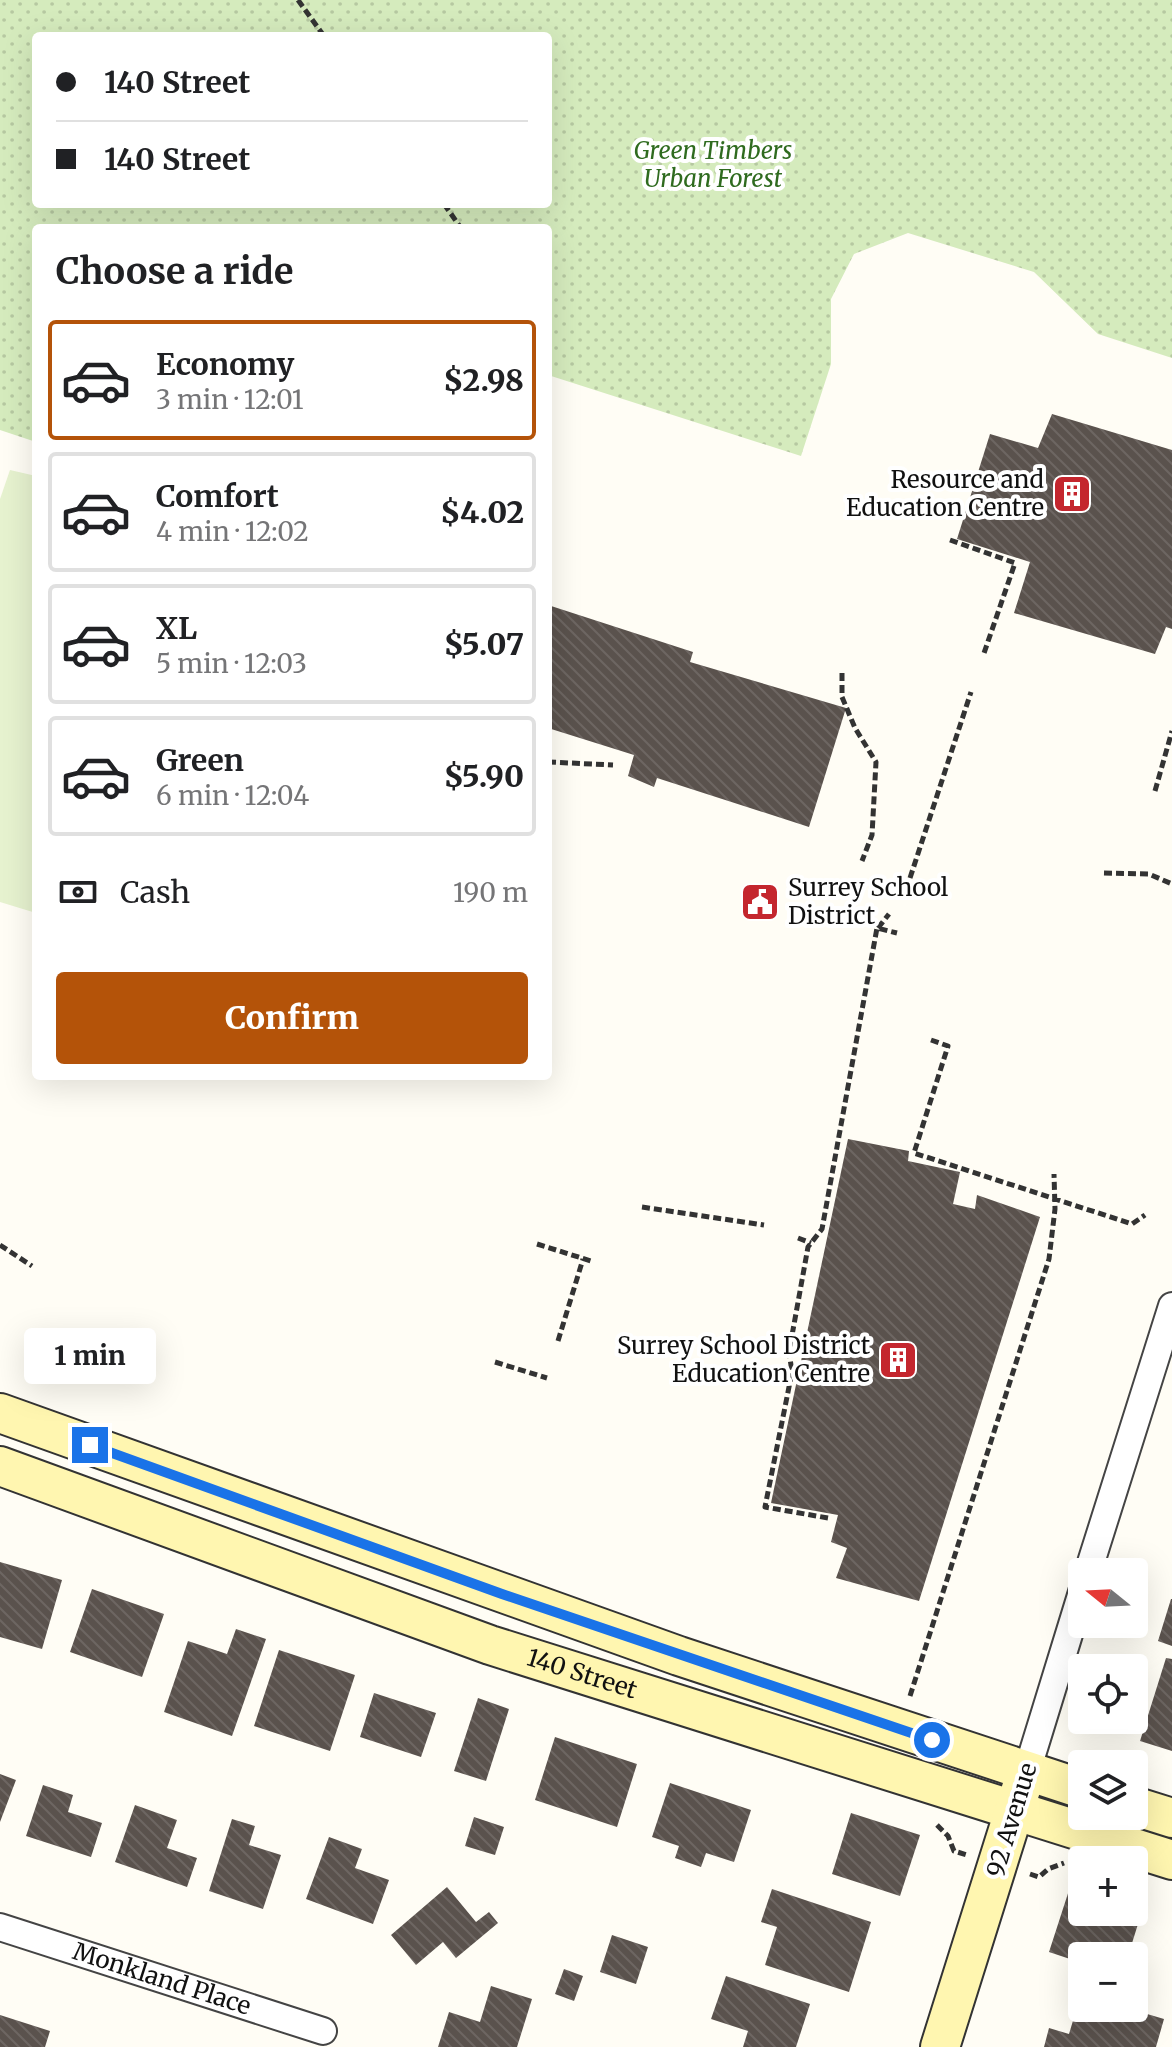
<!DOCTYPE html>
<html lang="en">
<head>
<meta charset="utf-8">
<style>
  :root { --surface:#fff; --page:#f2f2f2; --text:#202124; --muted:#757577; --line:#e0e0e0; --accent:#b45309 }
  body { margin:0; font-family:Merriweather,serif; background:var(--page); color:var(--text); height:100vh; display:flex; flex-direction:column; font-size:30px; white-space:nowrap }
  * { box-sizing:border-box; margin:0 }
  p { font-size:26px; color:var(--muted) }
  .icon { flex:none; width:44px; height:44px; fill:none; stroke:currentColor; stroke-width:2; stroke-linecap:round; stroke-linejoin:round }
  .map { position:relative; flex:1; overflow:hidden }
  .drawer { position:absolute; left:32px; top:224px; width:520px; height:856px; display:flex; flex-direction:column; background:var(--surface); border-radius:8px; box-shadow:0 8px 32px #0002 }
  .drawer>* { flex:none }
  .top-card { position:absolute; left:32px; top:32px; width:520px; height:176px; border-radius:8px; box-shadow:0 8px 32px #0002; display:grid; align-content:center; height:176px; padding:0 24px; background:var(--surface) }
  .needle { width:52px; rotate:288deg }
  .controls { position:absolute; left:1068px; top:1558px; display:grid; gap:16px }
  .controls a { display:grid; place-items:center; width:80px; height:80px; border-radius:8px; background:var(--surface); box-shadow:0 8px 32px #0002; font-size:40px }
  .end { position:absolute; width:36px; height:36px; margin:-18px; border:10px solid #1a73e8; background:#fff; box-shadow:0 0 0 4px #fff }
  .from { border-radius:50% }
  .bubble { position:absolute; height:56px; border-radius:8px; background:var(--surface); box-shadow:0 8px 32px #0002; font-size:26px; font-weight:800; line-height:56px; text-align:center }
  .top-card b { display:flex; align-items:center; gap:28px; height:76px; font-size:30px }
  .top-card b+b { border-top:2px solid var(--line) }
  .top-card i { width:20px; height:20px; background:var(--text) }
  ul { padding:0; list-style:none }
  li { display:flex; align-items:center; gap:24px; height:120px; margin:0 16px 12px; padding:0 8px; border:4px solid var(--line); border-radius:8px }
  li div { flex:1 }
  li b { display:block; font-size:30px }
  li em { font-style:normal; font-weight:800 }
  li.active { border-color:var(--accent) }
  li>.icon { width:72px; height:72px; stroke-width:1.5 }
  h2 { padding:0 24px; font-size:36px; line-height:96px }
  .pay { display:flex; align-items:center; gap:20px; height:88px; padding:0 24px; font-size:30px }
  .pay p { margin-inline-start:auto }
  .primary-button { display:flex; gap:16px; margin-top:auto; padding:16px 24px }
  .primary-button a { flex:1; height:92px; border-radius:8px; background:var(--accent); color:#fff; font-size:32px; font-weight:800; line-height:92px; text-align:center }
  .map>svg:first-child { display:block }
  .park { fill:url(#park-dots); fill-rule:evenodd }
  .pitch { fill:#e6f2cf }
  .building { fill:url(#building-back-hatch) }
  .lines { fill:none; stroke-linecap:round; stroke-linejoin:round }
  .street-casing { stroke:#444; stroke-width:30 }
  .secondary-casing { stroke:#333; stroke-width:42 }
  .path { stroke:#333; stroke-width:5; stroke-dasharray:8 4; stroke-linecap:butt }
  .street { stroke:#fff; stroke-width:26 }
  .secondary { stroke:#fff6b0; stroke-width:38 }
  .route { stroke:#1a73e8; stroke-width:10 }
  .labels { text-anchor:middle; stroke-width:8; stroke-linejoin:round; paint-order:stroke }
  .park-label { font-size:24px; font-style:italic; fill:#2f6b1f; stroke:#fff }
  .poi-label { font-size:24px; fill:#111; stroke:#fff; text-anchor:end }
  .street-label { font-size:24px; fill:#111; stroke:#fff }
</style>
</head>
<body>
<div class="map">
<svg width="1172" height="2047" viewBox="0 0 1172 2047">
  <defs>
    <pattern id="park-dots" width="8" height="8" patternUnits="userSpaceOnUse" patternTransform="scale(2)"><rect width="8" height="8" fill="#d5ebbd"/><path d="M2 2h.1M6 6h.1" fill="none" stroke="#b6c8a1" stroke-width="1.8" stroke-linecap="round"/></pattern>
    <pattern id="building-back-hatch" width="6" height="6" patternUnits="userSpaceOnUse" patternTransform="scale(2)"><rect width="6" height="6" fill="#5a524d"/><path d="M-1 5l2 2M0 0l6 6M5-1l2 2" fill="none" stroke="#6d6662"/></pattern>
  </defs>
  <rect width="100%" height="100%" fill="#fffdf5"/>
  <path class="park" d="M0,0h1172v358l-74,-24 -64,-62 -126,-39 -54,21 -23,45v65l-30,92 -253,-81v-147h-512v214l-36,-12zM36,36h512v168h-512z"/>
  <path class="pitch" d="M10,470l26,6v437l-36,-11v-403z"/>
  <path class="building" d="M1052,414l120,36v179l-6,-2 -11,27 -141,-41 16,-51 -73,-23 33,-105 48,14z
    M548,605l145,47 -3,10 156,46 -37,119 -152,-49 -3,9 -26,-11 6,-21 -86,-27z
    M848,1139l61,12 -1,10 52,11 -7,32 22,5 2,-14 63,22 -121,384 -83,-23 11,-30 -16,-6 7,-27 -67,-12z
    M0,1562l62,18 -20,69 -42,-12z
    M92,1589l72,25 -22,63 -72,-25z
    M1171,1599h1v47l-14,-5z
    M236,1629l30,10 -34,97 -68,-24 24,-71 39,13z
    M279,1650l76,25 -25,76 -76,-25z
    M1166,1658l6,1v92l-32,-10z
    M374,1693l62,20 -15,44 -61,-20z
    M478,1698l31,11 -23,72 -32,-10z
    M555,1737l82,27 -20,63 -82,-27z
    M0,1774l16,6 -16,42z
    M670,1783l81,27 -17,52 -28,-9 -5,14 -26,-9 4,-12 -27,-9z
    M43,1785l30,10 -5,17 34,11 -11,34 -65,-21z
    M135,1805l42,15 -10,28 30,10 -10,29 -72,-25z
    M851,1813l69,22 -20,61 -68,-22z
    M474,1817l30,10 -9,28 -30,-9z
    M232,1819l23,7 -6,19 32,10 -18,54 -54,-18z
    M329,1837l33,12 -7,19 34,12 -16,44 -67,-25z
    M1071,1884l11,4v24h52v-7l9,3 -15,48h-46v7l-33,-11z
    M447,1887l29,35 13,-10 9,11 -42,35 -13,-16 -27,23 -25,-30z
    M772,1889l99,33 -22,70 -84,-27 12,-38 -16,-5z
    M612,1935l36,12 -12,37 -36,-12z
    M564,1969l19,7 -9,25 -19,-7z
    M726,1976l84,28 -14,43h-53l5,-16 -37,-12z
    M491,1986l41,13 -15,48h-79l11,-35 31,10z
    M1081,1994l1,14h45l37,11 -8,28h-112l5,-19 20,6z
    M0,2015l50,16 -5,16h-45z"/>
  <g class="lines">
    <defs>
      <g id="street">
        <path d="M1088,1572l84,-266"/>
        <path d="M1027,1771l55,-179"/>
        <path id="s1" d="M0,1927l323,104"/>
      </g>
      <g id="secondary">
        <path d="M0,1413l679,243 403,133"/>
        <path id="s2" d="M0,1466l490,179 682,215"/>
        <path d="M1134,1806l38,12"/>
        <path d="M940,2047l81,-258"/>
      </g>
    </defs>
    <use href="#street" class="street-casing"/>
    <use href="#secondary" class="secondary-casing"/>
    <path class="path" d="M298,0l26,36
      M444,204l17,24
      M950,540l65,23 -32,93
      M842,673v24l13,31 21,34 -4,73 -10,26
      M548,762l65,3
      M1155,791l17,-60
      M1104,873l45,1 23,10
      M910,878l61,-186
      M878,928l11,-14
      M931,1040l17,6 -34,107 218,71 13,-9
      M642,1207l122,18
      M798,1238l13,5
      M537,1244l54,17
      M0,1245l32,21
      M558,1341l25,-82
      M495,1362l52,16
      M828,1518l-63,-11 27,-135 -3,-20 19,-105 14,-18 55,-301 20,5
      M910,1696l139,-437 6,-50 -1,-35
      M937,1825l11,11 6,15 13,4
      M1030,1874l9,3 9,-8 16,-6"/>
    <use href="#street" class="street"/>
    <use href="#secondary" class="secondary"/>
  </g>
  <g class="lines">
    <path class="route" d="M90,1445l412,149 430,146"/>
  </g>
  <defs>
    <symbol id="building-square" viewBox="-11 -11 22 22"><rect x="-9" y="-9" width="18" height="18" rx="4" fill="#c4262e" stroke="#fff"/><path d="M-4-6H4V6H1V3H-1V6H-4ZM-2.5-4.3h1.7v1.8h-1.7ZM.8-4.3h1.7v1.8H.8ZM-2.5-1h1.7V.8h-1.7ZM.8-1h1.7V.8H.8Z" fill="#fff"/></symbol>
    <symbol id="civic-square" viewBox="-11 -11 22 22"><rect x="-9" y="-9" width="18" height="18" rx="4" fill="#c4262e" stroke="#fff"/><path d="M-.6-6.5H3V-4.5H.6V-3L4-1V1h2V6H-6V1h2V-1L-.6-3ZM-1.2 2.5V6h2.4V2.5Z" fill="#fff"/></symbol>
  </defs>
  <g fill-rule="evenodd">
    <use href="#building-square" x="1050" y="472" width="44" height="44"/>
    <use href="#civic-square" x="738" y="880" width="44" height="44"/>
    <use href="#building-square" x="876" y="1338" width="44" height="44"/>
  </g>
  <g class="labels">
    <g class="park-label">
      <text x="713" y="159">Green Timbers<tspan x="713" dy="28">Urban Forest</tspan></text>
    </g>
    <g class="poi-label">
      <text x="1044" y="488">Resource and<tspan x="1044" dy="28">Education Centre</tspan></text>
      <text x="788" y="896" text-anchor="start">Surrey School<tspan x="788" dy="28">District</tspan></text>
      <text x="870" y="1354">Surrey School District<tspan x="870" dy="28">Education Centre</tspan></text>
    </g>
    <g class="street-label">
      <text dy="8" stroke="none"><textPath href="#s2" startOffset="618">140 Street</textPath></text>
      <text transform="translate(1012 1820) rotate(-73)" y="8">92 Avenue</text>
      <text dy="8" stroke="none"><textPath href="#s1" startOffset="170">Monkland Place</textPath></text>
    </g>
  </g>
</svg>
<div class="controls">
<a><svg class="needle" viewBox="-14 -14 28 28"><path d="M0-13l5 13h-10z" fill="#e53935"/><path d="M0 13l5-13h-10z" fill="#757577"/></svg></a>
<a><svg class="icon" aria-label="locate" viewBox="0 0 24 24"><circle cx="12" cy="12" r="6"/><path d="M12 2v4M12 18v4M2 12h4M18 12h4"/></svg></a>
<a><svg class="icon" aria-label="layers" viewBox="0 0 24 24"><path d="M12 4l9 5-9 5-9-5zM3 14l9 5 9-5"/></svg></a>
<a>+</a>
<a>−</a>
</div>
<i class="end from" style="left:932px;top:1740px"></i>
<i class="end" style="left:90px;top:1445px"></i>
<div class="bubble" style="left:24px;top:1328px;width:132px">1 min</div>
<div class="top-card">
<b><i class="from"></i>140 Street</b>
<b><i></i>140 Street</b>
</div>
<section class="drawer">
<h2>Choose a ride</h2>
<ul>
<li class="active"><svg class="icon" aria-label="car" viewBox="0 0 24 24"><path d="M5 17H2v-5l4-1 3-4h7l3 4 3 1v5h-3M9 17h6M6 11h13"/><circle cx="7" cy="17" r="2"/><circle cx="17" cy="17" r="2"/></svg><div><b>Economy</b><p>3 min · 12:01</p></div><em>$2.98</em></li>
<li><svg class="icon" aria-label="car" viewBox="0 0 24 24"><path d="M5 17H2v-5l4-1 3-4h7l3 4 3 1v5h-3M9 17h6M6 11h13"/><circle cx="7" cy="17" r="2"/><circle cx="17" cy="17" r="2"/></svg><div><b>Comfort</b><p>4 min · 12:02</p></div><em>$4.02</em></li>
<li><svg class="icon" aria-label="car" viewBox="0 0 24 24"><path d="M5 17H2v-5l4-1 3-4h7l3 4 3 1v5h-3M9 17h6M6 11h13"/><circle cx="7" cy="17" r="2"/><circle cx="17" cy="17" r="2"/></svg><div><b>XL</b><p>5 min · 12:03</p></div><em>$5.07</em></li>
<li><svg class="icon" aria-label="car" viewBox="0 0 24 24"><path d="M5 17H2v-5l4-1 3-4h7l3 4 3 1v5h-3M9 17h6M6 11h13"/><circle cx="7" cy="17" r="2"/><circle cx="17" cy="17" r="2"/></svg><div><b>Green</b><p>6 min · 12:04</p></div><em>$5.90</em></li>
</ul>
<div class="pay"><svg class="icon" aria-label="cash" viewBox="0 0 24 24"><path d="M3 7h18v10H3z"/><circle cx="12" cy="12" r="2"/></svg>Cash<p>190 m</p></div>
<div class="primary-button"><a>Confirm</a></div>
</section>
</div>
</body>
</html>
